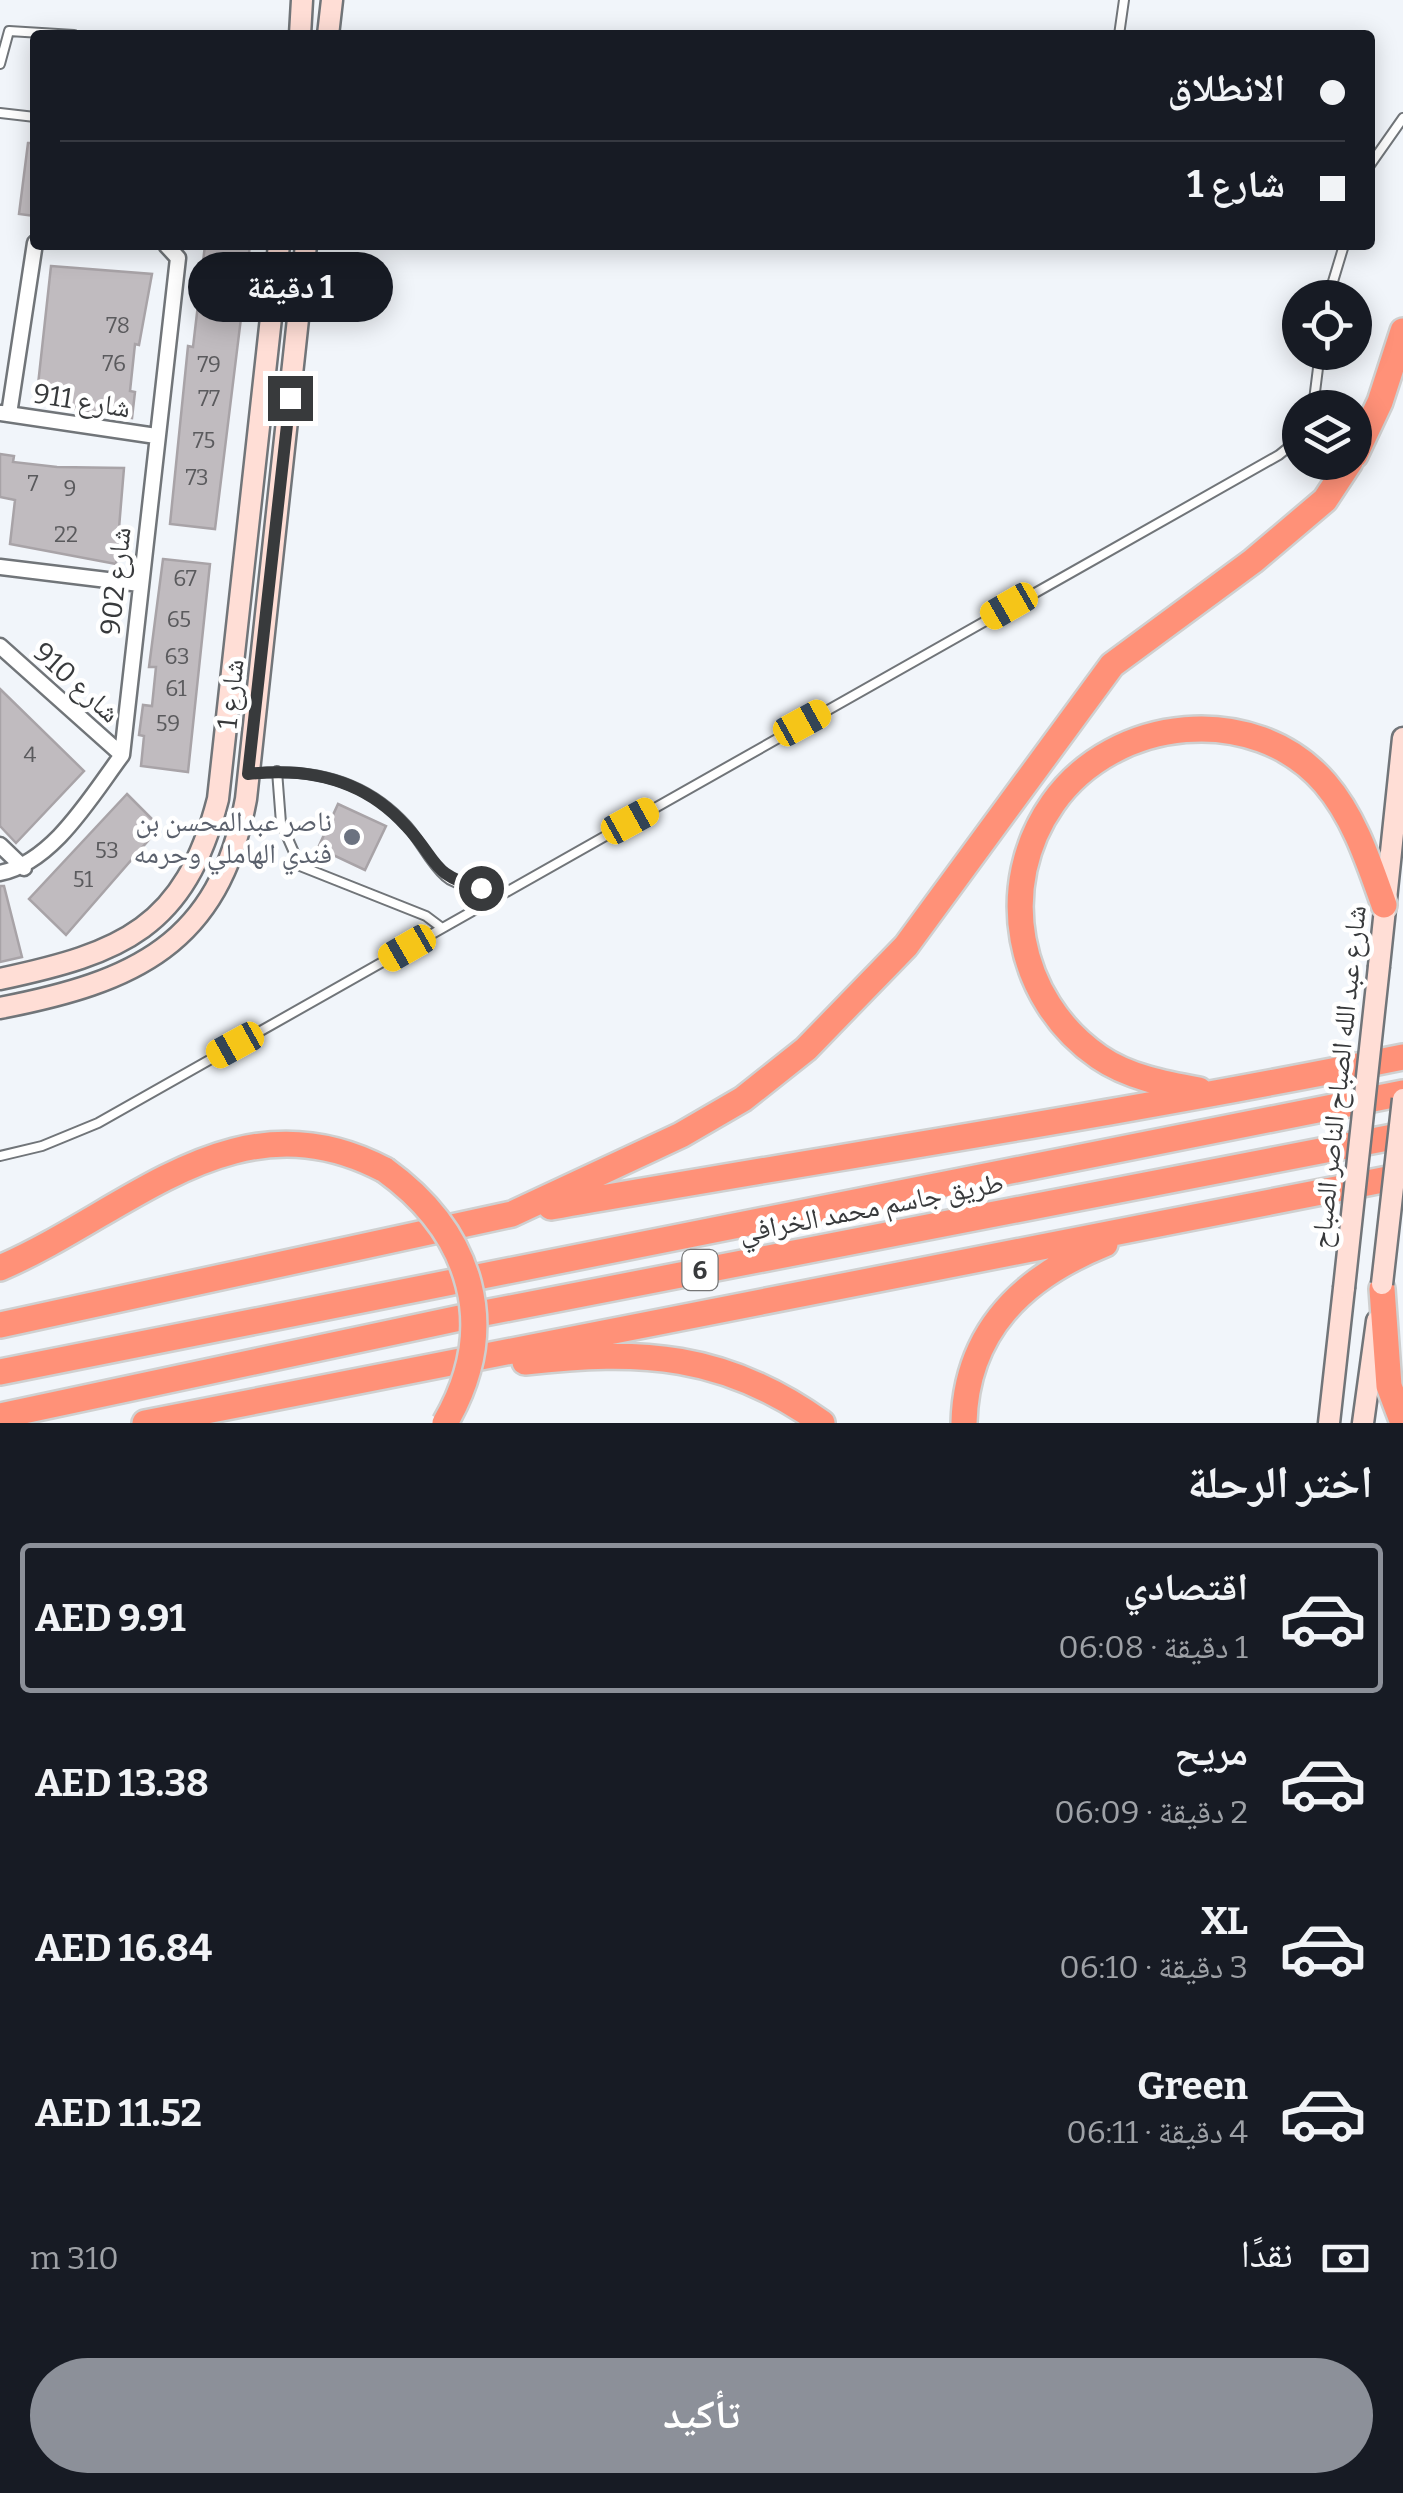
<!DOCTYPE html>
<html lang="ar">
<head>
<meta charset="utf-8">
<style>
  :root { --surface:#171b24; --page:#20242c; --text:#f1f3f6; --muted:#9ea1a6; --line:#363941; --accent:#8c9099 }
  body { margin:0; font-family:Bitter,"Noto Naskh Arabic",serif; background:var(--page); color:var(--text); direction:rtl; height:100vh; display:flex; flex-direction:column; font-size:38px; white-space:nowrap }
  * { box-sizing:border-box; margin:0 }
  p { font-size:32px; color:var(--muted) }
  .icon { flex:none; width:55px; height:55px; fill:none; stroke:currentColor; stroke-width:2; stroke-linecap:round; stroke-linejoin:round }
  .map { position:relative; height:1423px; overflow:hidden; direction:ltr }
  .side { display:flex; flex-direction:column; background:var(--surface); flex:1 }
  .side>* { flex:none }
  .hud { position:absolute; left:30px; top:30px; width:1345px; height:220px; border-radius:10px; box-shadow:0 5px 25px #0003; direction:rtl; display:grid; align-content:center; height:220px; padding:0 30px; background:var(--surface) }
  .tools { position:absolute; left:1282px; top:280px; display:grid; gap:20px }
  .tools a { display:grid; place-items:center; width:90px; height:90px; border-radius:50%; background:var(--surface); box-shadow:0 5px 25px #0003; font-size:50px }
  .end { position:absolute; width:45px; height:45px; margin:-22px; border:12px solid #383a3c; background:#fff; box-shadow:0 0 0 5px #fff }
  .from { border-radius:50% }
  .bubble { position:absolute; height:70px; border-radius:35px; background:var(--surface); box-shadow:0 5px 25px #0003; font-size:32px; font-weight:700; line-height:70px; text-align:center; direction:rtl }
  .car { position:absolute; width:30px; height:60px; margin:-30px -15px; border-radius:12px; box-shadow:0 0 8px 2px #0007; background:linear-gradient(#f5c518 24%,#345 0 40%,#f5c518 0 76%,#345 0 86%,#f5c518 0) }
  .hud b { display:flex; align-items:center; gap:35px; height:95px; font-size:38px }
  .hud b+b { border-top:2px solid var(--line) }
  .hud i { width:25px; height:25px; background:var(--text) }
  ul { padding:0; list-style:none }
  li { display:flex; align-items:center; gap:30px; height:150px; margin:0 20px 15px; padding:0 10px; border:5px solid transparent; border-radius:10px }
  li div { flex:1 }
  li b { display:block; font-size:38px }
  li em { font-style:normal; font-weight:700 }
  li.current { border-color:var(--accent) }
  li>.icon { width:90px; height:90px; stroke-width:1.5 }
  h2 { padding:0 30px; font-size:45px; line-height:120px }
  .pay { display:flex; align-items:center; gap:25px; height:110px; padding:0 30px; font-size:38px }
  .pay p { margin-inline-start:auto }
  .button { display:flex; gap:20px; margin-top:auto; padding:20px 30px }
  .button a { flex:1; height:115px; border-radius:60px; background:var(--accent); color:#fff; font-size:40px; font-weight:700; line-height:115px; text-align:center }
  .map>svg:first-child { display:block }
  .building { fill:#c0bbbf; stroke:#a8a3a7; stroke-width:2.5 }
  .lines { fill:none; stroke-linecap:round; stroke-linejoin:round }
  .lane-casing { stroke:#717579; stroke-width:12 }
  .street-casing { stroke:#717579; stroke-width:19 }
  .secondary-casing { stroke:#717579; stroke-width:25 }
  .highway-casing { stroke:#cfd0d0; stroke-width:30 }
  .lane { stroke:#fff; stroke-width:8 }
  .street { stroke:#fff; stroke-width:14 }
  .secondary { stroke:#ffded6; stroke-width:20 }
  .highway { stroke:#ff9178; stroke-width:25 }
  .secondary-bridge-casing { stroke:#717579; stroke-width:25; stroke-linecap:butt }
  .highway-bridge-casing { stroke:#cfd0d0; stroke-width:30; stroke-linecap:butt }
  .secondary-bridge { stroke:#ffded6; stroke-width:20 }
  .highway-bridge { stroke:#ff9178; stroke-width:25 }
  .route { stroke:#383a3c; stroke-width:12 }
  .worship-dot { fill:#6b7280; stroke:#fff; stroke-width:4 }
  .labels { text-anchor:middle; stroke-width:9; stroke-linejoin:round; paint-order:stroke }
  .number-label { font-size:22px; fill:#5a5a5d }
  .shield { fill:#fff; stroke:#747576; stroke-width:2.5 }
  .shield-label { font-size:25px; font-weight:bold; fill:#383a3c }
  .street-label { font-size:28px; fill:#383a3c; stroke:#fff }
  .worship-label { font-size:28px; fill:#5b616d; stroke:#fff; text-anchor:end }
</style>
</head>
<body>
<div class="map">
<svg width="1403" height="1423" viewBox="0 0 1403 1423">
  <rect width="100%" height="100%" fill="#f1f5fa"/>
  <path class="building" d="M28,143h7v73l-16,-2z
    M205,245h45l-35,284 -45,-5 18,-178 5,1z
    M51,266l101,8 -13,71 -4,-1 -5,47 5,1 -3,26 -96,-15z
    M0,454l14,2 -1,6 44,5 67,1 -8,96 -106,-20 5,-44 -15,-3z
    M163,559l47,5 -22,208 -47,-6 3,-30 -5,-1 4,-30 9,1 4,-39h-7z
    M0,689l84,82 -68,72 -16,-17z
    M127,794l33,33 -94,108 -37,-36z
    M338,804l48,22 -21,44 -47,-22z
    M0,886h4l18,71 -22,5z"/>
  <g class="lines">
    <defs>
      <path id="lane" d="M1119,35l5,-35
        M0,64l9,-33 65,4
        M0,113l35,4
        M1370,165l33,-47
        M1328,298l16,-53
        M1313,408l7,-56
        M277,771l4,52 19,43 126,50 16,12
        M250,774c60,-7 116,6 157,52 14,16 23,37 38,50 15,14 35,5 47,23
        M0,1156l42,-10 56,-23 1181,-668 21,-17"/>
      <path id="street" d="M1,413l155,23
        M9,414l26,-171
        M0,567l140,17
        M0,646l122,109
        M0,845l24,23
        M0,873c53,-11 90,-75 122,-118l56,-497 -12,-13"/>
      <path id="secondary" d="M300,35l2,-35
        M328,35l4,-35
        M1379,966l24,-228
        M0,979c122,-26 185,-51 218,-180l61,-554
        M0,1008c134,-26 219,-63 246,-209l60,-554
        M1329,1423l15,-135
        M1363,1423l14,-102"/>
      <path id="highway" d="M1355,455l25,-53 23,-71
        M1199,1090c-34,-6 -71,-13 -100,-33 -83,-57 -104,-172 -46,-254 61,-87 201,-102 272,-20 30,35 44,80 59,122
        M551,1207c284,-50 570,-93 852,-150
        M0,1268c130,-56 236,-177 385,-98
        M1382,1289l7,97 14,37
        M0,1325l512,-111 169,-79 62,-36 63,-50 100,-103 206,-281 141,-104 72,-61 25,-38
        M525,1362c115,-13 200,-9 297,61
        M0,1372l1403,-279
        M0,1416l474,-101 929,-180
        M145,1423l1258,-247
        M964,1423c2,-92 59,-146 141,-179"/>
    </defs>
    <use href="#lane" class="lane-casing"/>
    <use href="#street" class="street-casing"/>
    <use href="#secondary" class="secondary-casing"/>
    <use href="#highway" class="highway-casing"/>
    <use href="#lane" class="lane"/>
    <use href="#street" class="street"/>
    <use href="#secondary" class="secondary"/>
    <use href="#highway" class="highway"/>
    <defs>
      <path id="secondary-bridge" d="M1382,1284l21,-185
        M1344,1288l35,-322"/>
      <path id="highway-bridge" d="M385,1170c87,63 116,157 60,253"/>
    </defs>
    <use href="#secondary-bridge" class="secondary-bridge-casing"/>
    <use href="#highway-bridge" class="highway-bridge-casing"/>
    <use href="#secondary-bridge" class="secondary-bridge"/>
    <use href="#highway-bridge" class="highway-bridge"/>
  </g>
  <g class="lines">
    <path class="route" d="M290,398l-42,376c60,-7 116,5 158,52 33,35 24,49 75,62"/>
  </g>
  <circle class="worship-dot" cx="352" cy="837" r="10"/>
  <g class="labels">
    <g class="number-label">
      <text x="118" y="333">78</text>
      <text x="114" y="371">76</text>
      <text x="209" y="372">79</text>
      <text x="209" y="406">77</text>
      <text x="204" y="448">75</text>
      <text x="197" y="485">73</text>
      <text x="33" y="491">7</text>
      <text x="70" y="496">9</text>
      <text x="66" y="542">22</text>
      <text x="185" y="586">67</text>
      <text x="179" y="627">65</text>
      <text x="177" y="664">63</text>
      <text x="176" y="696">61</text>
      <text x="168" y="731">59</text>
      <text x="30" y="762">4</text>
      <text x="107" y="858">53</text>
      <text x="83" y="887">51</text>
    </g>
    <rect class="shield" x="682.5" y="1250" width="35" height="40" rx="8"/>
    <g class="shield-label">
      <text x="700" y="1279">6</text>
    </g>
    <g class="street-label">
      <text transform="translate(82 400) rotate(9)" y="10">شارع 911</text>
      <text transform="translate(115 581) rotate(-84)" y="10">شارع 902</text>
      <text transform="translate(77 682) rotate(42)" y="10">شارع 910</text>
      <text transform="translate(230 694) rotate(-84)" y="10">شارع 1</text>
      <text transform="translate(1338 1077) rotate(-84)" y="10">شارع عبد الله الصباح الناصر الصباح</text>
      <text transform="translate(871 1207) rotate(-11)" y="10">طريق جاسم محمد الخرافي</text>
    </g>
    <g class="worship-label">
      <text x="332" y="831">ناصر عبدالمحسن بن<tspan x="332" dy="32">فندي الهاملي وحرمه</tspan></text>
    </g>
  </g>
</svg>
<div class="tools">
<a><svg class="icon" aria-label="locate" viewBox="0 0 24 24"><circle cx="12" cy="12" r="6"/><path d="M12 2v4M12 18v4M2 12h4M18 12h4"/></svg></a>
<a><svg class="icon" aria-label="layers" viewBox="0 0 24 24"><path d="M12 4l9 5-9 5-9-5zM3 14l9 5 9-5"/></svg></a>
</div>
<i class="end from" style="left:481px;top:888px"></i>
<i class="end" style="left:290px;top:398px"></i>
<div class="bubble" style="left:188px;top:252px;width:205px">1 دقيقة</div>
<i class="car" style="left:1009px;top:606px;rotate:240deg"></i>
<i class="car" style="left:802px;top:723px;rotate:61deg"></i>
<i class="car" style="left:630px;top:821px;rotate:61deg"></i>
<i class="car" style="left:407px;top:948px;rotate:240deg"></i>
<i class="car" style="left:235px;top:1045px;rotate:241deg"></i>
<div class="hud">
<b><i class="from"></i>الانطلاق</b>
<b><i></i>شارع 1</b>
</div>
</div>
<section class="side">
<h2>اختر الرحلة</h2>
<ul>
<li class="current"><svg class="icon" aria-label="car" viewBox="0 0 24 24"><path d="M5 17H2v-5l4-1 3-4h7l3 4 3 1v5h-3M9 17h6M6 11h13"/><circle cx="7" cy="17" r="2"/><circle cx="17" cy="17" r="2"/></svg><div><b>اقتصادي</b><p>1 دقيقة · 06:08</p></div><em>AED 9.91</em></li>
<li><svg class="icon" aria-label="car" viewBox="0 0 24 24"><path d="M5 17H2v-5l4-1 3-4h7l3 4 3 1v5h-3M9 17h6M6 11h13"/><circle cx="7" cy="17" r="2"/><circle cx="17" cy="17" r="2"/></svg><div><b>مريح</b><p>2 دقيقة · 06:09</p></div><em>AED 13.38</em></li>
<li><svg class="icon" aria-label="car" viewBox="0 0 24 24"><path d="M5 17H2v-5l4-1 3-4h7l3 4 3 1v5h-3M9 17h6M6 11h13"/><circle cx="7" cy="17" r="2"/><circle cx="17" cy="17" r="2"/></svg><div><b>XL</b><p>3 دقيقة · 06:10</p></div><em>AED 16.84</em></li>
<li><svg class="icon" aria-label="car" viewBox="0 0 24 24"><path d="M5 17H2v-5l4-1 3-4h7l3 4 3 1v5h-3M9 17h6M6 11h13"/><circle cx="7" cy="17" r="2"/><circle cx="17" cy="17" r="2"/></svg><div><b>Green</b><p>4 دقيقة · 06:11</p></div><em>AED 11.52</em></li>
</ul>
<div class="pay"><svg class="icon" aria-label="cash" viewBox="0 0 24 24"><path d="M3 7h18v10H3z"/><circle cx="12" cy="12" r="2"/></svg>نقدًا<p>310 m</p></div>
<div class="button"><a>تأكيد</a></div>
</section>
</body>
</html>
